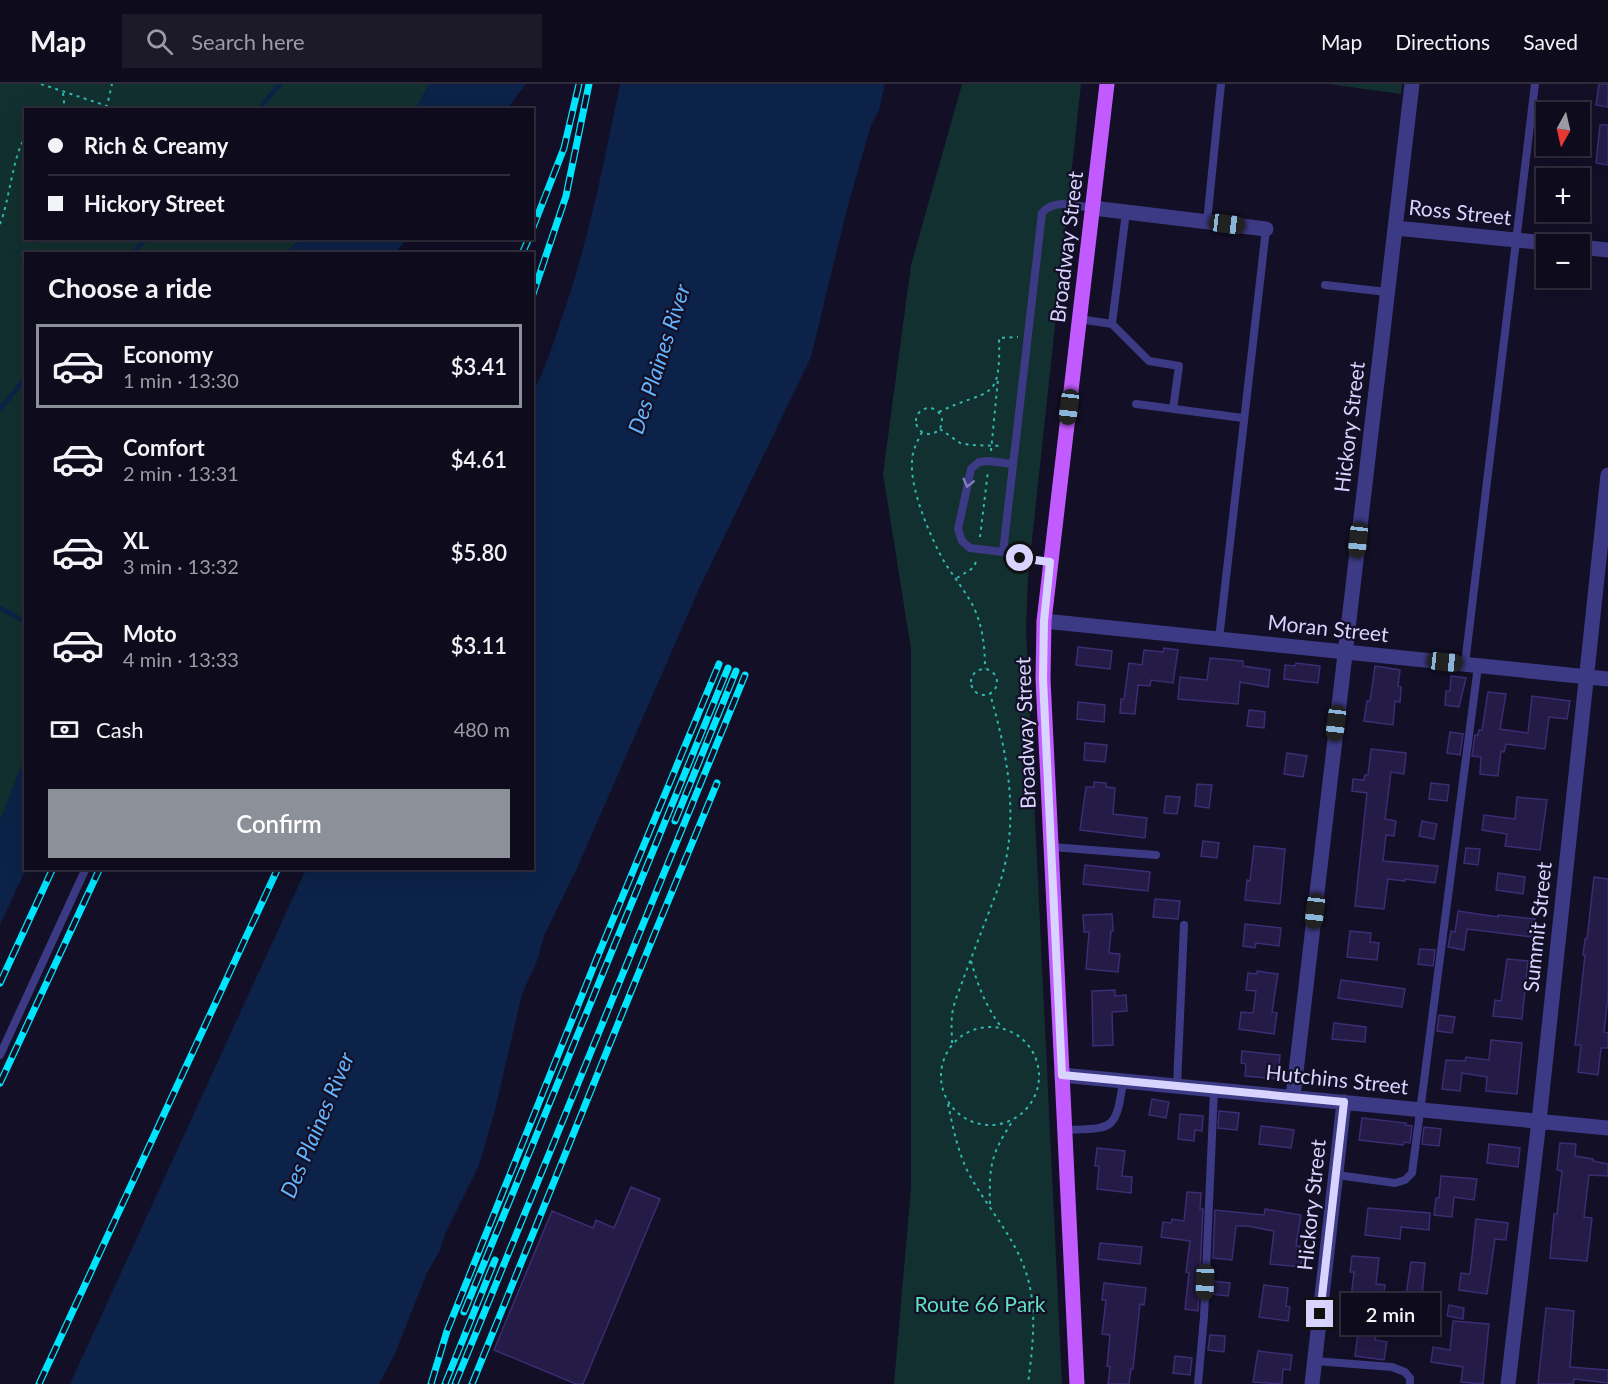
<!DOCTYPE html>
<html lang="en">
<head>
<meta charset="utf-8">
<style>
  :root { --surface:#0e0b1c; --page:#1c1929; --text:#f1f3f6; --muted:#9b9ba3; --line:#2e2b3b; --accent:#8c9099 }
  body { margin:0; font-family:Lato,sans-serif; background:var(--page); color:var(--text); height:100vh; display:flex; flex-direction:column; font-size:22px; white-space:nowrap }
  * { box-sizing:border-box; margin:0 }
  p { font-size:20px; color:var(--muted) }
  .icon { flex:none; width:33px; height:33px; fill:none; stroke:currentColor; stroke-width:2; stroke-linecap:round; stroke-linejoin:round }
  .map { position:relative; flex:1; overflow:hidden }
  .drawer { position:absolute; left:24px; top:168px; width:510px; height:618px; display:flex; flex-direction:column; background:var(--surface); border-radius:0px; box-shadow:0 6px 24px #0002,0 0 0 2px var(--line) }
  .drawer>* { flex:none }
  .top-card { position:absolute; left:24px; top:24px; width:510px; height:132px; border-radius:0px; box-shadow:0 6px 24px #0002,0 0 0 2px var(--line); display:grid; align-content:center; height:132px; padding:0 24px; background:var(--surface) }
  .needle { width:39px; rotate:188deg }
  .tools { position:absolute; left:1536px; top:18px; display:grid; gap:12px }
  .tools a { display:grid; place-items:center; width:54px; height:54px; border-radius:0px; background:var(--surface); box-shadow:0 6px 24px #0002,0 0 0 2px var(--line); font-size:30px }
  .end { position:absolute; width:27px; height:27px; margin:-14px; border:8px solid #d9d4ff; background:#111; box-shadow:0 0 0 3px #111 }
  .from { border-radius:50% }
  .bubble { position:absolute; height:42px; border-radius:0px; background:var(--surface); box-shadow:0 6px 24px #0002,0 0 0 2px var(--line); font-size:20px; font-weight:600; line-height:42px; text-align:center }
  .car { position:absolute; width:18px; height:36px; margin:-18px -9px; border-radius:8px; box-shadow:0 0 4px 2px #0007; background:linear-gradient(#222 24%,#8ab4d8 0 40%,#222 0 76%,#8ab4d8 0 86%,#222 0) }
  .top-card b { display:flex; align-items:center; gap:21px; height:57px; font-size:22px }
  .top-card b+b { border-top:2px solid var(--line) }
  .top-card i { width:15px; height:15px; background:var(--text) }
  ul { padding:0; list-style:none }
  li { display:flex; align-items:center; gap:18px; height:84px; margin:0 12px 9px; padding:0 12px; border:3px solid transparent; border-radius:0px }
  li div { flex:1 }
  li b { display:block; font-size:22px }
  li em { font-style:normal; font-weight:600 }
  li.on { border-color:var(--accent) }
  li>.icon { width:54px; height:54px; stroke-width:1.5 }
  h2 { padding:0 24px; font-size:27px; line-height:72px }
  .pay { display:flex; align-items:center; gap:15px; height:66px; padding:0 24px; font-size:22px }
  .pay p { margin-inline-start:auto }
  .button { display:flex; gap:12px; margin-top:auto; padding:12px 24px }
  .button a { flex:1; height:69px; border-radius:0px; background:var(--accent); color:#fff; font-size:24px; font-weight:600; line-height:69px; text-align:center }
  header { display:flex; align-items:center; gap:36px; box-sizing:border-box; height:84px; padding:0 30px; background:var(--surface); border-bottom:2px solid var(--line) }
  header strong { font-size:28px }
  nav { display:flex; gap:33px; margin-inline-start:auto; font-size:21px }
  .search { width:420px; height:54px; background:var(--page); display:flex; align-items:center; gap:15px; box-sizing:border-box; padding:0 21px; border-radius:0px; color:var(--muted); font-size:22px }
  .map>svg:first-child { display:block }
  .green { fill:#12302f }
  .water { fill:#0c2248 }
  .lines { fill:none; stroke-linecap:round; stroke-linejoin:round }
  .stream { stroke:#0c2248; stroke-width:4.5 }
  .building { fill:#241b47; stroke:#3b2d73; stroke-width:1.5 }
  .path { stroke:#2fb8b0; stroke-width:2; stroke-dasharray:3 4.5; stroke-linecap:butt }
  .lane { stroke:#3d3a85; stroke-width:8 }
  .street { stroke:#3d3a85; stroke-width:15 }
  .primary { stroke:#c25bff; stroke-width:15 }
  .rail-casing { stroke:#00e5ff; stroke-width:7 }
  .rail { stroke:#130f26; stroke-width:4.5; stroke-dasharray:14; stroke-linecap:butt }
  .oneway { stroke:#837fbc }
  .route { stroke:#d9d4ff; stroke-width:8 }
  .labels { text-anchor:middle; stroke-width:4.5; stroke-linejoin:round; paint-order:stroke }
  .street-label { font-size:21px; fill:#d9d4ff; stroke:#130f26 }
  .park-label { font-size:21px; fill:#5fe0c0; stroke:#130f26 }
  .water-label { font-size:22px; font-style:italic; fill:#62b6ff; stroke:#130f26 }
</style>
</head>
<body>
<header>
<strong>Map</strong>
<div class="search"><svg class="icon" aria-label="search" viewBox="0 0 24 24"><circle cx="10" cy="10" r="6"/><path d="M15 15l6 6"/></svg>Search here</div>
<nav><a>Map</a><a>Directions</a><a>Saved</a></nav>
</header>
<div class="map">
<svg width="1608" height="1300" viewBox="0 0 1608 1300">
  <rect width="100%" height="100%" fill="#130f26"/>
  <path class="green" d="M0,0h429l-13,25 -390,1v128l274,1 -14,14 -260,1v502l-26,65z
    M962,0h119l-53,493 -2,53 36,754h-168l17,-196v-539l-28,-175 28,-209z
    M1329,0h73l-1,10z"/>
  <path class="water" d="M429,0h97l-19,25h-91z
    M620,0h265l-6,26 -8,15 -24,84 -36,148 -112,232 -121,277 -34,70 -7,25 -15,33 -28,120 -15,51 -34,69 -6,18 -12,21 -33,83 -15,28h-309l236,-515 226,-1 1,-476c12,-23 20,-48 28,-72 27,-77 43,-157 59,-236z
    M300,155v-1l107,1 -12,14h-109z
    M25,672l1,113 -26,56v-104z"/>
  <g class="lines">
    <path class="stream" d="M258,26l22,-26
      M133,170l13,-16
      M0,325l26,-31
      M0,524l24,13"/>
  </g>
  <path class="building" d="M1599,0h9v23l-12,-2z
    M1600,41h8v40l-12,-2z
    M1078,563l34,4 -2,18 -34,-4z
    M1164,564l14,2 -5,33 -22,-3 -1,6 -12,-1 -3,29 -15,-1 1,-14h3l5,-36 13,2 2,-15 19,2z
    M1210,574l33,3v5l27,4 -2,17 -28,-5 -2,22 -60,-5 2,-22 27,3z
    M1296,579l24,3 -2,17 -34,-4 1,-14 10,1z
    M1375,582l25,4 -2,16 3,1 -1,15 -5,-1 -2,24 -29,-4 3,-20h3z
    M1451,592l15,2 -7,29 -14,-2 1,-14h4z
    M1488,608l18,2 -6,35 28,4 4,-37 38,5 -3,18 -18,-2 -4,32 -39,-5 -2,8 -3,-1 -3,25 -18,-2 1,-17 -9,-1 3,-21h3l1,-5h3z
    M1078,618l27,3 -1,17 -27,-3z
    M1249,626l16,2 -1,16 -17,-2z
    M1450,648l13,2 -3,21 -13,-2z
    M1085,659l22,2 -2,17 -21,-2z
    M1371,665l35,4 -2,21 -13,-2 -6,47 11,2 -2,15 -8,-1 -3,26 55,5 -3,17 -30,-4v2l-17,-2 -4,30 -29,-3 12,-113 -15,-2 1,-12 11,1 1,-5h3z
    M1287,669l20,3 -4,21 -19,-3z
    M1094,698l12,1v4l9,1 -2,26 34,4 -2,20 -65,-8 6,-43h8z
    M1431,699l18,2 -2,16 -18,-2z
    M1197,700l15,1 -3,23 -14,-2z
    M1166,712l14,1 -3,17 -13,-1z
    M1517,713l30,3 -7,50 -35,-4 2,-12 -25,-4 2,-15 31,4z
    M1422,737l15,3 -3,15 -15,-3z
    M1203,757l16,2 -2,15 -16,-2z
    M1254,762l31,3 -5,55 -35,-4 2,-20 3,1z
    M1466,764l14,1 -2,16 -14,-2z
    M1085,781l65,7 -2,19 -65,-7z
    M1498,789l27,4 -2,17 -27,-4z
    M1594,793l14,2v118l-4,35 4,1v15h-7l-3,27 -20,-3 3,-27h-6l10,-90h-2l2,-16h2z
    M1155,815l25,2 -2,18 -25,-2z
    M1458,827l40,6v-2l37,4 -3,18 -65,-8 -3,21 -16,-3 3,-16 4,1z
    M1112,830l1,17h-2l-2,22 11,1 -2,18 -32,-3 3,-37h-5l-1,-17z
    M1245,840l36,4 -2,18 -23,-3 -1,5 -12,-2z
    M1350,847l21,2 -1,9 9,1 -2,17 -30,-3z
    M1420,865l15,1 -2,16 -15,-2z
    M1507,875l21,2 -6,58 -29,-3 2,-16 6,1z
    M1257,887l21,3 -6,38 5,1 -3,21 -35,-5 2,-17 12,1 3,-22 -10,-1 2,-17 9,1z
    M1341,896l64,9 -3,18 -64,-9z
    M1115,906v6l11,-1 1,16 -15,1 1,33 -20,1 -1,-55z
    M1439,931l16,2 -3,16 -15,-2z
    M1334,939l32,4 -1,15 -33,-3z
    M1491,956l31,3 -5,51 -31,-3 1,-14 -25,-4 -2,18 -18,-2 4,-29 19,1 1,-4 23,3z
    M1242,967l38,4 -2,24 -33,-3 1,-12 -5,-1z
    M1152,1015l17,3 -3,16 -17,-3z
    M1219,1027l20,2 -2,17 -19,-2z
    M1180,1030l23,2 -1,15 -7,-1 -1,11 -16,-2z
    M1362,1034l44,5 -1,2 7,1 -2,17 -6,-1 -1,3 -44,-5z
    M1261,1042l33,4 -3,18 -32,-4z
    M1424,1043l17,2 -2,17 -17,-2z
    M1560,1059l16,1 -1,12 18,3v2l15,3v12l-19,-1 -5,42 8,1 -5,43 -37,-3 4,-44h3l5,-43 -5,-1z
    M1489,1060l31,4 -2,19 -31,-4z
    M1097,1064l28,3 -3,25 10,1 -1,16 -34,-4 2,-23h-4z
    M1441,1092l36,3 -3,21 -20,-3 -2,20 -18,-2 2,-17h3z
    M631,1103l29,12 -77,185h-7l-82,-34 58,-139 41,17 3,-8 18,8z
    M1187,1108l14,1 -1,16h3l-5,102 -13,-2 4,-36 -3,-1 4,-31 -29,-4 2,-15 8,1 1,-4 12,2z
    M1368,1124l62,5 -1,17 -28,-3 -1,12 -35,-4z
    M1265,1125l36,6 -5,31h4l-1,8h3l-1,13 -31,-3 4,-33 -27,-5h-11l-4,34 -19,-2 2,-48 49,5z
    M1476,1135l32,4 -2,17 -11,-1 -8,55 -28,-4 2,-17 9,1z
    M1100,1159l42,4 -2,17 -42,-5z
    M1352,1172l27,2 -3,26 9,1 -2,15h-4l-4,40 12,2 -3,18 -29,-4 4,-31 -11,-1 6,-52h-4z
    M1411,1178l14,1 -3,34 -16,-2z
    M1212,1197l18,2 -2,13 -17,-2z
    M1104,1199l42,5 -2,17 -4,-1 -7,65h-2l-2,15h-21l2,-17 -3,-1 3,-31 -8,-1 4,-34h-4z
    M1264,1201l24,3 -2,18 4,1 -2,14 -29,-4z
    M1449,1221l15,3 -1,11 -16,-3z
    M1546,1224l28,3 -4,56 38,3v13l-34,-4 -1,5h-35z
    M1453,1237l36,3 -6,60 -22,-2 2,-15 -32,-5 2,-15 17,3z
    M1210,1251l15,1 -1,16 -16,-2z
    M1258,1267l34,4 -2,15 -7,-1 -1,15 -29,-2z
    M1175,1272l17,2 -2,17 -17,-2z"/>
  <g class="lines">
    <path class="path" d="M41,0l66,22 5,-22
      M63,9l1,9 -1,8
      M0,140c9,-21 14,-75 26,-87
      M916 337a13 13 0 1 1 26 0a13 13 0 1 1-26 0Z
      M939,328c50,-25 62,-7 60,-74l19,-1
      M940,345l20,14 10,2 33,1
      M922,348c-5,10 -10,19 -10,30 -2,28 19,77 33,101 10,16 22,30 30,47 8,19 10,38 10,59
      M991,367l7,-72
      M980,453l8,-66
      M957,494l16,-10 4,-8
      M971 598a13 13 0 1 1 26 0a13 13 0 1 1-26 0Z
      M971,877c7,25 15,46 31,67
      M941 992a49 49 0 1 1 98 0a49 49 0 1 1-98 0Z
      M952,959c0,-9 -1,-18 0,-27 1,-13 8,-27 12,-39 11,-29 22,-57 33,-86 24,-64 12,-133 -7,-197
      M948,1020c5,24 10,49 21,70 20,37 50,67 60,109 8,33 3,68 -1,101
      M990,1120c-1,-38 1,-50 22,-82"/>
    <path class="lane" d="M1126,128l-14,112 37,37 30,5 -6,43
      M1207,138l14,-138
      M1325,201l62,7
      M1079,235l33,5
      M1136,320l107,14
      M1003,468l-33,-4 -8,-7 -4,-12 13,-60 8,-7 10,-1 24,3
      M1050,478l-30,-4 -17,-6 39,-339c12,-15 33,-7 51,-5
      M1219,555l47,-410
      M1465,580l70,-580
      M1052,763l104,8
      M0,971l86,-187
      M1177,1002l7,-161
      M1065,1046c48,-2 51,2 58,-49
      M1337,1091l58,8 10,-3 7,-7 66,-507
      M1315,1277l77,6 13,5 5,6v6
      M1198,1300l6,-67 10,-227"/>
    <path class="street" d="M1093,124l173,21
      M1395,144l161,16
      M1580,163l28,3
      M1044,537l564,58
      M1062,991l546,53
      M1293,1013l119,-1013
      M1312,1300l32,-282
      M1508,1300l31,-263 69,-646"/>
    <path class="primary" d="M1077,1300l-34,-705 1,-58 63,-537"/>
    <defs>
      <path id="rail" d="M532,146l32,-82 15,-64
        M522,170l7,-16
        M532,213l34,-101 23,-112
        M675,737l61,-150
        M0,899l53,-115
        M0,999l100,-215
        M464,1228l264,-644
        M39,1300l239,-516
        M431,1300l16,-53 150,-373 122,-294
        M445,1300l50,-124
        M455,1300l290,-709
        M472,1300l180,-444 65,-157"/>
    </defs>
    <use href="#rail" class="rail-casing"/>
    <use href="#rail" class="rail"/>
  </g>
  <defs><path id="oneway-chevron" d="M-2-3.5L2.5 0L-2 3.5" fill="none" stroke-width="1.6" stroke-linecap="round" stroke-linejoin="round" transform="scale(1.5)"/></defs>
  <use class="oneway" href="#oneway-chevron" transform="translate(968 399) rotate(104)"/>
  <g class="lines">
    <path class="route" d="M1020,474l30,4 -6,59 -1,58 19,396 282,27 -24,212"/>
  </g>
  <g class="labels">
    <g class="street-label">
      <text transform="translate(1460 129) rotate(6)" y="7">Ross Street</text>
      <text transform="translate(1067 163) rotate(-83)" y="7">Broadway Street</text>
      <text transform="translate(1350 343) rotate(-83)" y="7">Hickory Street</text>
      <text transform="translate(1328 545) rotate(6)" y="7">Moran Street</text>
      <text transform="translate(1026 649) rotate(-92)" y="7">Broadway Street</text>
      <text transform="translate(1538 843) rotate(-84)" y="7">Summit Street</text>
      <text transform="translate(1337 996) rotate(6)" y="7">Hutchins Street</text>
      <text transform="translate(1312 1121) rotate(-84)" y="7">Hickory Street</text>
    </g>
    <g class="park-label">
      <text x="980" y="1228">Route 66 Park</text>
    </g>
    <g class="water-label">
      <text transform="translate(659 275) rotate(-72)" y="8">Des Plaines River</text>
      <text transform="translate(317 1041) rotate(-67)" y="8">Des Plaines River</text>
    </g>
  </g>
</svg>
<div class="tools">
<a><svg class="needle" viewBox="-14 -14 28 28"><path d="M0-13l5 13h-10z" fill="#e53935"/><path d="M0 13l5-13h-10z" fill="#9b9ba3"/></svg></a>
<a>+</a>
<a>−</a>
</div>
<i class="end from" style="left:1020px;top:474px"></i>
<i class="end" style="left:1320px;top:1230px"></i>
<div class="bubble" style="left:1341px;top:1209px;width:99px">2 min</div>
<i class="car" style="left:1227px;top:140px;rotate:97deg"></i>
<i class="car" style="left:1069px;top:323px;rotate:187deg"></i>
<i class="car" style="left:1358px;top:456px;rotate:186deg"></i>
<i class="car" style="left:1445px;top:578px;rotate:96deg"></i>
<i class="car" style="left:1336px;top:639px;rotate:187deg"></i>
<i class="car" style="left:1315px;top:827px;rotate:187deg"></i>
<i class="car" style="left:1205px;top:1198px;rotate:182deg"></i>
<div class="top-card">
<b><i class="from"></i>Rich &amp; Creamy</b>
<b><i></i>Hickory Street</b>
</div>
<section class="drawer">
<h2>Choose a ride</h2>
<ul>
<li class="on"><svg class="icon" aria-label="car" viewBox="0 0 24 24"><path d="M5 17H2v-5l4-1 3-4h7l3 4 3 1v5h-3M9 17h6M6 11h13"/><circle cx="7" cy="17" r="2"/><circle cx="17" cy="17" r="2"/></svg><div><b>Economy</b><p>1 min · 13:30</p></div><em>$3.41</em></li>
<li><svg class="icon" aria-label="car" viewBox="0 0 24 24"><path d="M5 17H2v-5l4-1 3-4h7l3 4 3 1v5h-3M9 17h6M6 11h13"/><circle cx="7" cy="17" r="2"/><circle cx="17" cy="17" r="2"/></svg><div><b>Comfort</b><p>2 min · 13:31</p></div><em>$4.61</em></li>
<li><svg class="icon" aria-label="car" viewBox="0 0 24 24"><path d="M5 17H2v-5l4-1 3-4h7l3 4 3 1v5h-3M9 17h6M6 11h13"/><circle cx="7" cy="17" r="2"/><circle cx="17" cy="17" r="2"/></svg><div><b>XL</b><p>3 min · 13:32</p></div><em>$5.80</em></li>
<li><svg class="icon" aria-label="car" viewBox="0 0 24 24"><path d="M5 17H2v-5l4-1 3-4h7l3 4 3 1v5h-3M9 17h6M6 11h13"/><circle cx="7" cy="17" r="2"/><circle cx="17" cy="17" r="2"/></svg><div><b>Moto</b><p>4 min · 13:33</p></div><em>$3.11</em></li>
</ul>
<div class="pay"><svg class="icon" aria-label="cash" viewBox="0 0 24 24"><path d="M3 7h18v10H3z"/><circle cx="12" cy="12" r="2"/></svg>Cash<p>480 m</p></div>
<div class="button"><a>Confirm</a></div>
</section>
</div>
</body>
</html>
